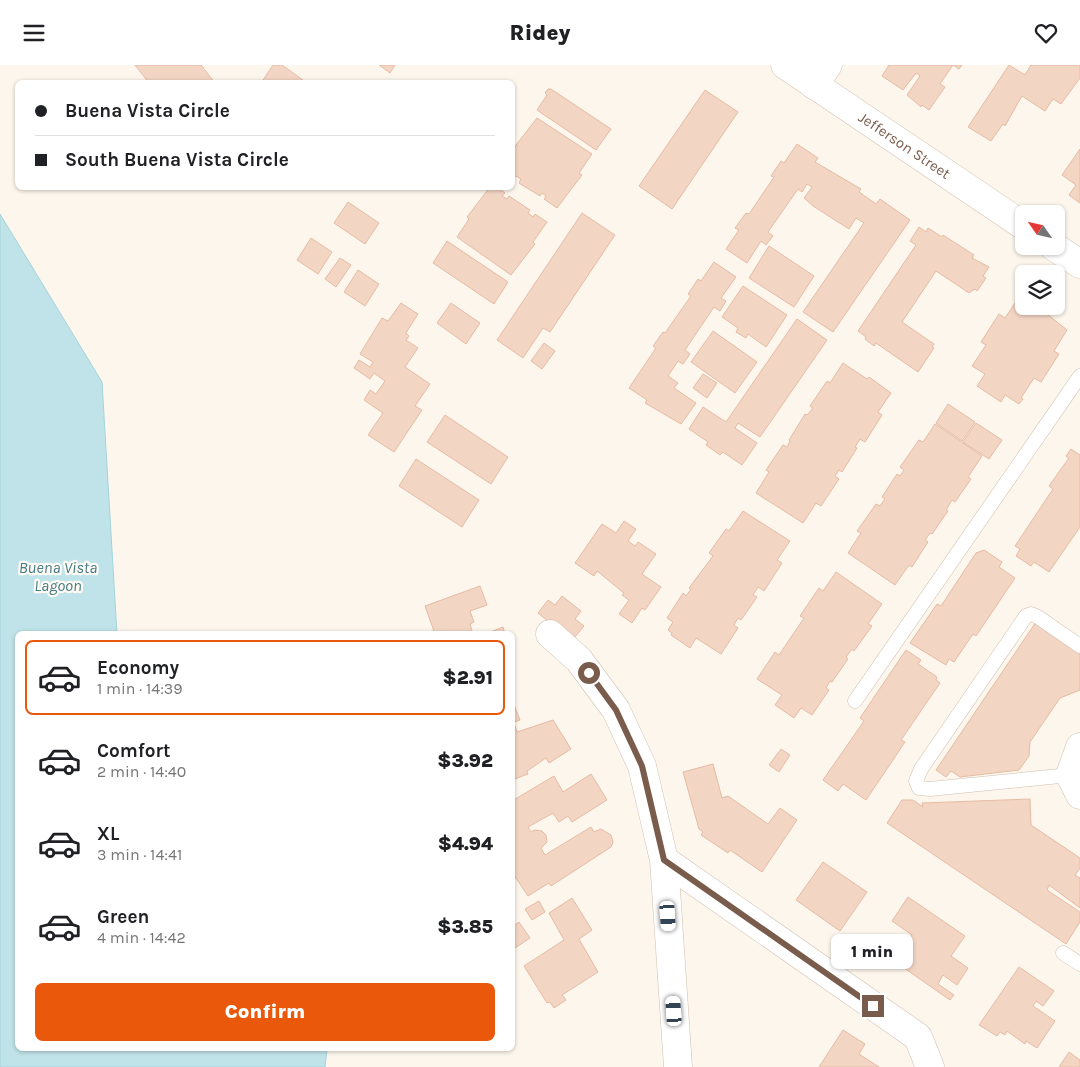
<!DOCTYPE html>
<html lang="en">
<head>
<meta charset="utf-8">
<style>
  :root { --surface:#fff; --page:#f6f6f6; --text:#202124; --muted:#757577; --line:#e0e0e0; --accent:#ea580c }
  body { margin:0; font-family:Karla,sans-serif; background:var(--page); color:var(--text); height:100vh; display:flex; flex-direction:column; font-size:19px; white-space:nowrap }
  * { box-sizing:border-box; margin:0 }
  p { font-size:16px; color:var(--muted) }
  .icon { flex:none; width:28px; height:28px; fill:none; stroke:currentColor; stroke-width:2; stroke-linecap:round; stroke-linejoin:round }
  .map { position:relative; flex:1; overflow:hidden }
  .drawer { position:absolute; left:15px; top:566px; width:500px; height:420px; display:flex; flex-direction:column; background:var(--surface); border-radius:8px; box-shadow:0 1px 4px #0004 }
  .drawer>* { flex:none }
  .guide { position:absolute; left:15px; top:15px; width:500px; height:110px; border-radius:8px; box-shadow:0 1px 4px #0004; display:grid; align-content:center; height:110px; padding:0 20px; background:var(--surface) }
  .needle { width:32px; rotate:304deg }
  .buttons { position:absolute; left:1015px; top:140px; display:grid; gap:10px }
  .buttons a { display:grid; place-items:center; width:50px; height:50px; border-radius:8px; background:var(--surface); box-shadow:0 1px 4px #0004; font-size:25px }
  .end { position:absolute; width:22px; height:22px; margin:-11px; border:6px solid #7a5c4d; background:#fff; box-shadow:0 0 0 2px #fff }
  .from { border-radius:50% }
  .bubble { position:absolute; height:35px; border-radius:8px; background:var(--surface); box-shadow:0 1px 4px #0004; font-size:16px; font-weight:800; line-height:35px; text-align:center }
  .car { position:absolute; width:15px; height:30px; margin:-15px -8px; border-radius:6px; box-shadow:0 0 4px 1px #0007; background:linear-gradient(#fff 24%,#345 0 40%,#fff 0 76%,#345 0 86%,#fff 0) }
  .guide b { display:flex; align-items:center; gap:18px; height:48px; font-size:19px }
  .guide b+b { border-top:1px solid var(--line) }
  .guide i { width:12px; height:12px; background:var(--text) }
  ul { padding:9px 0 0; list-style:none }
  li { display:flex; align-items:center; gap:15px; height:75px; margin:0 10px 8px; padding:0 10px; border:2px solid transparent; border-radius:8px }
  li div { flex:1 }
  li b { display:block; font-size:19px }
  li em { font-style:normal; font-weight:800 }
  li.active { border-color:var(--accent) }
  li>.icon { width:45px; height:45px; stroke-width:1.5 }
  .cta { display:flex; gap:10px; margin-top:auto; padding:10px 20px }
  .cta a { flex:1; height:58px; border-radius:8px; background:var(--accent); color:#fff; font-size:20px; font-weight:800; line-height:58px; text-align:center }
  header { display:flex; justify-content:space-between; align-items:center; height:65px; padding:0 20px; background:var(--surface); font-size:22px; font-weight:800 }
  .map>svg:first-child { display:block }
  .water { fill:#bfe3e8; stroke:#a5d3da }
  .building { fill:#f3d5c3; stroke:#e6bba3 }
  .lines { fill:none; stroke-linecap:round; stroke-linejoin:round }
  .service-casing { stroke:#d1beb0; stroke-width:15 }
  .minor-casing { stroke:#d1beb0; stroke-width:29 }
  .secondary-casing { stroke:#d6c0b0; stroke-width:29 }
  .service { stroke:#fff; stroke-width:14 }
  .minor { stroke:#fff; stroke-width:28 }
  .secondary { stroke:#fff; stroke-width:28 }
  .route { stroke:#7a5c4d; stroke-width:6 }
  .labels { text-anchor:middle; stroke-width:4.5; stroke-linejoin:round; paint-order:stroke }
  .street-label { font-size:15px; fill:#7a5c4d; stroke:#fffaf3 }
  .water-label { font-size:16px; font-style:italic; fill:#437c86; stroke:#fffaf3 }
</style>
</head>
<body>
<header><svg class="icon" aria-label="menu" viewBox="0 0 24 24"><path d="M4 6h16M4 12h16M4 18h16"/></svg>Ridey<svg class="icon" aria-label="heart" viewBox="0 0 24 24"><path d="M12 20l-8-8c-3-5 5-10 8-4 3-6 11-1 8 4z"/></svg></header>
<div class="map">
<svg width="1080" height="1002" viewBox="0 0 1080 1002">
  <rect width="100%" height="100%" fill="#fdf6ec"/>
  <path class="water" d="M0,149l102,168 15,252h-99v415h309l-2,18h-325z"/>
  <path class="building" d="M135,0h66l14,18h-66z
    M273,0h9l25,18h-46z
    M379,0h16l-5,8z
    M889,0h73l-3,4 -6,-4 -13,19 5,3 -16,23 -7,-5 -1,2 -14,-12 13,-19 -4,-3 -13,17 -21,-14z
    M1009,0l16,10 6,-10h49v13l-19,26 -8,-5 -8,12 -23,-15 -17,30 -2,-2 -12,17 -23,-14z
    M548,24h3l60,40 -15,21 -59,-40 10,-15 -2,-2z
    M705,25l33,22 -66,97 -33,-23z
    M537,53l55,36 -13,19 3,2 -25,33 -13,-9 2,-3 -4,-3 -2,3 -21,-13 2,-4 -5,-3 -4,3v-24l3,-4 -2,-2z
    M797,79l21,14 -3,4 46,27 -2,3 17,12 4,-5 30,21 -77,112 -30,-20 61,-89 -8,-5 -7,11 -36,-23 -9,-8 8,-11 -5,-3 -5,8 -4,-3 -30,43 5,4 -7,9 -5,-4 -14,22 -21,-14 13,-19 -4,-2 11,-15 3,1 25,-37 -3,-1 10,-15 3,2z
    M1080,84v54l-11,-8 7,-10 -14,-10z
    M490,122h7l8,6 -3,3 5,3 2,-3 21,14 -2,3 5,4 2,-3 12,8 -14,20 2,2 -24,31 -54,-38 12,-18 -2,-2z
    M348,137l31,21 -14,21 -31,-21z
    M582,148l33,22 -65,97 -7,-4 -20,30 -26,-18z
    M919,162l7,5 2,-4 14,9 1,-2 31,20 -2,3 17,9 -6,9 3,2 -9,13 -2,-2 -6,4 -33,-22 -34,51 32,22 -2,3 2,1 -16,24 -42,-29 -2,3 -9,-7 1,-2 -8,-6 58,-86 -6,-4z
    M311,173l21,14 -14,22 -21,-14z
    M447,176l61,41 -14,22 -61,-41z
    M769,181l45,30 -20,31 -45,-29z
    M340,193l11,7 -15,22 -11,-8z
    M714,197l22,15 -15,21 5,3 -6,10 -6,-4 -29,43 5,4 -7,10 -5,-3 -10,15 10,7 -4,5 22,15 -15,21 -36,-21 2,-3 -18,-12 27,-40 -3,-2 10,-14 2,1 26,-37 -3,-2 10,-15 3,2z
    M358,205l21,14 -14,22 -21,-14z
    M743,221l44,29 -21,32 -18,-13 -2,4 -10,-6 2,-4 -16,-11z
    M1019,232l5,4v5h13l30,24 -13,21 5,3 -18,28 -7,-4 -13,20 2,1 -4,5 -14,-9 -4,7 -24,-16 8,-12 -13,-8 14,-21 -5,-3 18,-28 6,4z
    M401,238l17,11 -12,19 3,3 -3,4 12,8 -13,19 25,17 -15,22 7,4 -28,42 -26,-17 15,-22 -19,-13 6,-10 6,4 9,-13 -11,-8 -4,6 -16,-11 5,-8 11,7 3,-5 -13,-8 22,-36 6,3z
    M451,238l29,20 -14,21 -29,-21z
    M797,254l30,21 -67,97 -22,-14 -3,5 22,15 -15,22 -19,-13 -3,3 -14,-10 2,-3 -19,-13 14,-22 23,15z
    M713,266l44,31 -22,31 -44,-31z
    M544,278l11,8 -13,18 -11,-8z
    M843,298l24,16 2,-2 22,16 -13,19 4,3 -17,27 -5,-3 -5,8 2,1 -15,24 -3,-2 -4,6 4,3 -18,27 -5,-3 -13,20 -47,-30 13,-21 -3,-2 17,-25 4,2 3,-6 -1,-1 16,-26 2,1 6,-7 -3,-2 17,-25 3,2z
    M703,309l14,9 -10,15 -14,-10z
    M948,339l27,18 -13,19 -26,-18z
    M445,350l63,42 -17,27 -64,-42z
    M976,358l26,17 -13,19 -26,-17z
    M935,359l47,32 -14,21 3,2 -16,23 -3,-2 -6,10 2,1 -16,23 -2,-1 -5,7 3,2 -16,25 -3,-2 -14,20 -47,-32 13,-20 -4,-2 19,-27 4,2 5,-7 -3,-2 15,-23 3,2 4,-6 -4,-3 19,-27 4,2z
    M1071,384l9,6v72l-31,45 -15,-10 -3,4 -15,-10 4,-7 -5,-3 38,-57 -4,-3 20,-28 -3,-2z
    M416,394l63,41 -17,27 -63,-41z
    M743,446l47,30 -13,19 5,3 -18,28 -6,-4 -5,8 4,2 -16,23 -3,-2 -4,7 4,3 -17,26 -25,-16 -6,10 -19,-13 1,-2 -4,-3 5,-8 -6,-4 16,-25 3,3 5,-7 -2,-1 24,-32 -4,-3 17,-24 3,2z
    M624,456l12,8 -8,12 7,5 3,-4 18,12 -14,20 19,13 -16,23 -3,-2 -10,15 -13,-9 10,-14 -7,-5 2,-2 -27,-22 -3,5 -19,-13 27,-39 14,9z
    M984,485l18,12 -3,5 16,11 -39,58 -3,-2 -19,28 -5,-3 -3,6 -36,-22 27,-39 4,2 35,-53z
    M836,507l46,32 -14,20 4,2 -18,25 -2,-2 -6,8 2,2 -16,23 -2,-1 -4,7 3,2 -17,25 -11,-7 -7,10 -19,-13 7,-10 -25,-16 18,-27 4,3 25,-37 -4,-2 19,-28 4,3z
    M480,521l7,19 -17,6 4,11 -4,2 3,10h-38l-10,-28z
    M562,531l19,15 -6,8 9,7 -10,12 -24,-19 -2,2 -10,-8 10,-13 7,5z
    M1036,557l44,29v39l-20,8 -30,44 -1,14 -10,14 -59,7 -9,-6 -5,6 -10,-7z
    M503,562l2,7h-20z
    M906,585l15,10 -3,4 19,13 -1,3 4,3 -39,57 4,2 -39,58 -23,-16 -5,7 -15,-11 41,-59 -4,-3z
    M512,635l8,20 -8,3z
    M553,655l18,29 -22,14 -3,-5 -19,13 1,3 -16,6v-53l3,-1 2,6z
    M781,684l9,6 -11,17 -10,-7z
    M713,699l9,34 6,-2 40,28 12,-16 17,12 -35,52 -32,-22 -2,3 -27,-18 2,-3 -4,-3 -16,-57z
    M591,709l16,26 -35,22 -4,-6 -9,6 -6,-9 -25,14 3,5 4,-2 7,1 4,4 1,7 -6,6 4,7 46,-28 3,5 7,-3 10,6 2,7 -2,5 -60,39 -2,-3 -21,13 -16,-24v-71l42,-25 9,16z
    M1030,734l1,26 49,33v10l-5,7 5,3v30l-31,-23 -2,5 33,22v10l-14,22 -179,-121 15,-23h11l10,7 -1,-4z
    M823,797l44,30 -27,39 -44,-31z
    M908,832l57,39 -14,20 17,12 -11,17 -14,-10 -5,9 16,11 -4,5 -56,-39 18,-26 -20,-14z
    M572,833l20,32 -13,9 19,33 -36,23 4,5 -12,8 -4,-6 -3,1 -23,-37 40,-26 -15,-27z
    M539,836l6,11 -13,8 -7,-11z
    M519,857l11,16 -18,12v-23z
    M1019,902l35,24 -11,15 -7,-5 -3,5 22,15 -18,27 -11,-7 -1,3 -18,-13 -2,4 -5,-3 -3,4 -18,-11z
    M843,965l22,14 -6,10 20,13h-60z
    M1069,987l11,8v7h-21z"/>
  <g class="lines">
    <defs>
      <path id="service" d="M855,636l225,-325
        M1070,710l-140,14 -11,-1 -3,-7 5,-12 105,-153 5,-2 7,3 42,29
        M1063,888l17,11"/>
      <path id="minor" d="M814,20l14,-20
        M550,569l29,26 37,50 26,56 22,94 14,207
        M1080,682l-10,28 10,20
        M664,795l254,177 12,30"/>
      <g id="secondary">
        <path id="s1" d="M785,0l239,161"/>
        <path d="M1053,181l27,18"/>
      </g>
    </defs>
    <use href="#service" class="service-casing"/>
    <use href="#minor" class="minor-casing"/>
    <use href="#secondary" class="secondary-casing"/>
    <use href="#service" class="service"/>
    <use href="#minor" class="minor"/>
    <use href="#secondary" class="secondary"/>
  </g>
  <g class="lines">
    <path class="route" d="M589,608l27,37 26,56 22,94 209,146"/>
  </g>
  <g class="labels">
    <g class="street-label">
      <text dy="5" stroke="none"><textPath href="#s1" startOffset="144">Jefferson Street</textPath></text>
    </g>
    <g class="water-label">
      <text x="58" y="508">Buena Vista<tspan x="58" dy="18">Lagoon</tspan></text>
    </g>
  </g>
</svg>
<div class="buttons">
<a><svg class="needle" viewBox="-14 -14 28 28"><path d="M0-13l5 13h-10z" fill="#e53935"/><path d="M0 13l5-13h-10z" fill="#757577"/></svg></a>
<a><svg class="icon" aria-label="layers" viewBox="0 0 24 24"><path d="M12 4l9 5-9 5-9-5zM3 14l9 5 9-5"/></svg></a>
</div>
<i class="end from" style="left:589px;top:608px"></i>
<i class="end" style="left:873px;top:941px"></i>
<div class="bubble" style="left:831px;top:869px;width:82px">1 min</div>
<i class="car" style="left:668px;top:851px;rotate:176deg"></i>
<i class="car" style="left:674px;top:946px;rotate:356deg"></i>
<div class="guide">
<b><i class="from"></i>Buena Vista Circle</b>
<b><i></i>South Buena Vista Circle</b>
</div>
<section class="drawer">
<ul>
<li class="active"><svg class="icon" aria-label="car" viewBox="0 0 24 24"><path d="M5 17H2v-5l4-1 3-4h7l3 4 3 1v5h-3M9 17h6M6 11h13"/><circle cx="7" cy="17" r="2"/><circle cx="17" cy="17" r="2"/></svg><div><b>Economy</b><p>1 min · 14:39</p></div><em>$2.91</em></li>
<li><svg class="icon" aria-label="car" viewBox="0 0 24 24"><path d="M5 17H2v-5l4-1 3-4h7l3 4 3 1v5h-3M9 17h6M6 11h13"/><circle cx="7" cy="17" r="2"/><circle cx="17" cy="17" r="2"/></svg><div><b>Comfort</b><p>2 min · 14:40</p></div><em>$3.92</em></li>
<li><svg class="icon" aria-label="car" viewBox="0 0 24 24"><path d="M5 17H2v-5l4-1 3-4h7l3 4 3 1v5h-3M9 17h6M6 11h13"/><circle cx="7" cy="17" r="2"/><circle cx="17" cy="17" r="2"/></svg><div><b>XL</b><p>3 min · 14:41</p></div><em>$4.94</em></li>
<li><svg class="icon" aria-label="car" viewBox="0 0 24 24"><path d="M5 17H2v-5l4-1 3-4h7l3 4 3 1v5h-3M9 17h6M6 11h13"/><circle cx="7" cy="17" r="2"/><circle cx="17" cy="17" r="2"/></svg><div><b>Green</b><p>4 min · 14:42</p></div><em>$3.85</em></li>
</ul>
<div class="cta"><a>Confirm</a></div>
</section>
</div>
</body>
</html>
